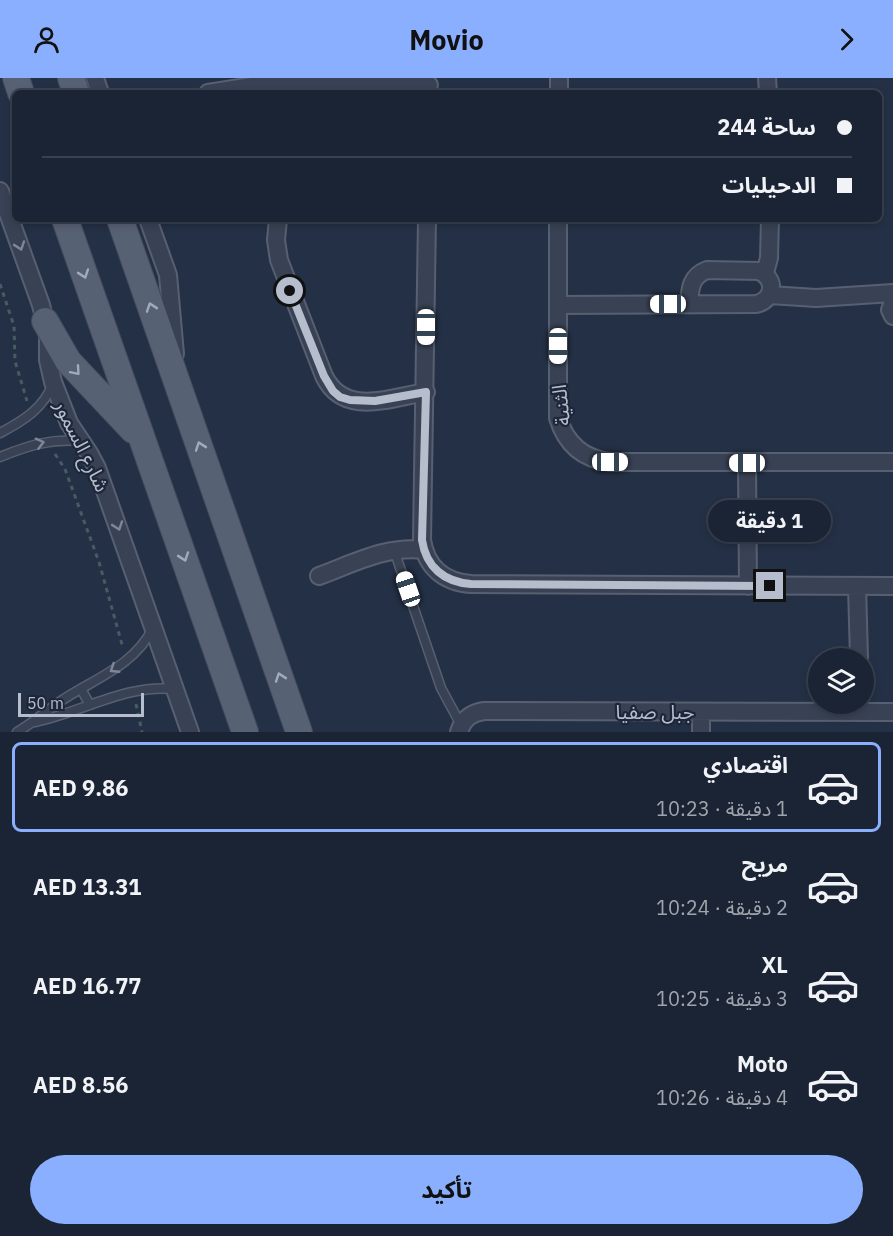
<!DOCTYPE html>
<html lang="ar">
<head>
<meta charset="utf-8">
<style>
  :root { --surface:#1b2434; --page:#242c3c; --text:#f1f3f6; --muted:#a0a4ac; --line:#39414f; --accent:#8aafff }
  body { margin:0; font-family:"IBM Plex Sans","Noto Sans Arabic",sans-serif; background:var(--page); color:var(--text); direction:rtl; height:100vh; display:flex; flex-direction:column; font-size:22px; white-space:nowrap }
  * { box-sizing:border-box; margin:0 }
  p { font-size:20px; color:var(--muted) }
  .icon { flex:none; width:33px; height:33px; fill:none; stroke:currentColor; stroke-width:2; stroke-linecap:round; stroke-linejoin:round }
  .map { position:relative; height:654px; overflow:hidden; direction:ltr }
  .sheet { display:flex; flex-direction:column; background:var(--surface); flex:1 }
  .sheet>* { flex:none }
  .top-card { position:absolute; left:12px; top:12px; width:870px; height:132px; border-radius:9px; box-shadow:0 3px 9px #0003,0 0 0 2px var(--line); direction:rtl; display:grid; align-content:center; height:132px; padding:0 30px; background:var(--surface) }
  .buttons { position:absolute; left:808px; top:570px; display:grid; gap:12px }
  .buttons a { display:grid; place-items:center; width:66px; height:66px; border-radius:50%; background:var(--surface); box-shadow:0 3px 9px #0003,0 0 0 2px var(--line); font-size:30px }
  .scale { position:absolute; left:18px; bottom:15px; width:126px; box-sizing:border-box; padding-left:6px; border:3px solid #b6becd; border-top:0; font-size:16px; line-height:21px; white-space:nowrap; color:#b6becd; -webkit-text-stroke:4px #1d2739; paint-order:stroke }
  .end { position:absolute; width:27px; height:27px; margin:-14px; border:8px solid #b6becd; background:#111; box-shadow:0 0 0 3px #111 }
  .from { border-radius:50% }
  .bubble { position:absolute; height:42px; border-radius:21px; background:var(--surface); box-shadow:0 3px 9px #0003,0 0 0 2px var(--line); font-size:20px; font-weight:700; line-height:42px; text-align:center; direction:rtl }
  .car { position:absolute; width:18px; height:36px; margin:-18px -9px; border-radius:8px; box-shadow:0 0 4px 2px #0007; background:linear-gradient(#fff 24%,#345 0 40%,#fff 0 76%,#345 0 86%,#fff 0) }
  .top-card b { display:flex; align-items:center; gap:21px; height:57px; font-size:22px }
  .top-card b+b { border-top:2px solid var(--line) }
  .top-card i { width:15px; height:15px; background:var(--text) }
  ul { padding:10px 0 0; list-style:none }
  li { display:flex; align-items:center; gap:18px; height:90px; margin:0 12px 9px; padding:0 18px; border:3px solid transparent; border-radius:9px }
  li div { flex:1 }
  li b { display:block; font-size:22px }
  li em { font-style:normal; font-weight:700 }
  li.current { border-color:var(--accent) }
  li>.icon { width:54px; height:54px; stroke-width:1.5 }
  .action { display:flex; gap:12px; margin-top:auto; padding:12px 30px }
  .action a { flex:1; height:69px; border-radius:36px; background:var(--accent); color:#111; font-size:24px; font-weight:700; line-height:69px; text-align:center }
  header { display:flex; justify-content:space-between; align-items:center; height:78px; padding:0 30px; background:var(--accent); color:#111; font-size:27px; font-weight:700 }
  .map>svg:first-child { display:block }
  .lines { fill:none; stroke-linecap:round; stroke-linejoin:round }
  .service-casing { stroke:#576071; stroke-width:11 }
  .minor-casing { stroke:#576071; stroke-width:20 }
  .primary-casing { stroke:#424b5d; stroke-width:28 }
  .path { stroke:#455d61; stroke-width:3; stroke-dasharray:4.5 4.5; stroke-linecap:butt }
  .service { stroke:#394254; stroke-width:8 }
  .minor { stroke:#394254; stroke-width:16 }
  .primary { stroke:#576174; stroke-width:26 }
  .oneway { stroke:#7e8697 }
  .oneway2 { stroke:#a3abbb }
  .route { stroke:#b6becd; stroke-width:8 }
  .labels { text-anchor:middle; stroke-width:4.5; stroke-linejoin:round; paint-order:stroke }
  .street-label { font-size:20px; fill:#b6becd; stroke:#1d2739 }
</style>
</head>
<body>
<header><svg class="icon" aria-label="forward" viewBox="0 0 24 24"><path d="M9 5l7 7-7 7"/></svg>Movio<svg class="icon" aria-label="person" viewBox="0 0 24 24"><circle cx="12" cy="8" r="4"/><path d="M4 21q1-7 8-7t8 7"/></svg></header>
<div class="map">
<svg width="893" height="654" viewBox="0 0 893 654">
  <rect width="100%" height="100%" fill="#243045"/>
  <g class="lines">
    <defs>
      <path id="service" d="M0,355c23,-12 44,-25 53,-50
        M0,379c27,-11 51,-19 81,-16
        M394,472l47,138 20,37
        M81,611l9,16
        M35,644c48,-10 90,-38 140,-33
        M17,654c18,-10 32,-24 50,-35 32,-20 68,-33 86,-69"/>
      <path id="minor" d="M95,0l5,15
        M767,0l1,15
        M208,15l44,-7 24,-2 153,1
        M559,15v-15
        M0,113l41,114 7,28v27l5,22 16,41 20,30 8,15 93,264
        M148,141l20,56 7,79
        M278,141l-2,21 3,20 45,116c20,41 65,22 102,16
        M427,141l-5,321c4,27 22,42 49,44l422,2
        M558,141v199c8,26 25,41 52,44h283
        M765,195l4,-15 1,-39
        M770,217l46,3 77,-5
        M893,224l-3,8 3,6
        M558,227l198,-1c18,-4 21,-25 3,-33l-52,-1c-16,6 -17,18 -18,34
        M747,385l1,123
        M319,498c33,-12 68,-31 105,-26
        M857,508l2,72
        M701,634v20
        M459,654c4,-13 12,-19 25,-21l409,1"/>
      <path id="primary" d="M16,0l5,15
        M71,0l5,15
        M65,141l180,513
        M120,141l179,513
        M45,243l23,40 65,69"/>
    </defs>
    <use href="#service" class="service-casing"/>
    <use href="#minor" class="minor-casing"/>
    <use href="#primary" class="primary-casing"/>
    <path class="path" d="M0,206l14,42 1,35 12,40
      M55,376l10,15 34,93 24,86
      M136,626l6,28"/>
    <use href="#service" class="service"/>
    <use href="#minor" class="minor"/>
    <use href="#primary" class="primary"/>
  </g>
  <defs><path id="oneway-chevron" d="M-2-3.5L2.5 0L-2 3.5" fill="none" stroke-width="1.6" stroke-linecap="round" stroke-linejoin="round" transform="scale(1.5)"/></defs>
  <g class="oneway">
    <use href="#oneway-chevron" transform="translate(20 168) rotate(71)"/>
    <use href="#oneway-chevron" transform="translate(40 365) rotate(-15)"/>
    <use href="#oneway-chevron" transform="translate(118 448) rotate(71)"/>
    <use href="#oneway-chevron" transform="translate(114 591) rotate(147)"/>
  </g>
  <g class="oneway2">
    <use href="#oneway-chevron" transform="translate(84 196) rotate(71)"/>
    <use href="#oneway-chevron" transform="translate(151 229) rotate(-109)"/>
    <use href="#oneway-chevron" transform="translate(76 293) rotate(49)"/>
    <use href="#oneway-chevron" transform="translate(200 368) rotate(-109)"/>
    <use href="#oneway-chevron" transform="translate(184 479) rotate(71)"/>
    <use href="#oneway-chevron" transform="translate(280 599) rotate(-109)"/>
  </g>
  <g class="lines">
    <path class="route" d="M290,213l34,85 9,15 7,6 10,3 25,1 51,-9 -4,148c4,27 22,42 49,44l299,2"/>
  </g>
  <g class="labels">
    <g class="street-label">
      <text transform="translate(561 327) rotate(-96)" y="7">الثنية</text>
      <text transform="translate(82 368) rotate(64)" y="7">شارع السمور</text>
      <text x="655" y="641">جبل صفيا</text>
    </g>
  </g>
</svg>
<div class="buttons">
<a><svg class="icon" aria-label="layers" viewBox="0 0 24 24"><path d="M12 4l9 5-9 5-9-5zM3 14l9 5 9-5"/></svg></a>
</div>
<div class="scale">50 m</div>
<i class="end from" style="left:290px;top:213px"></i>
<i class="end" style="left:770px;top:508px"></i>
<div class="bubble" style="left:708px;top:422px;width:123px">1 دقيقة</div>
<i class="car" style="left:668px;top:226px;rotate:270deg"></i>
<i class="car" style="left:426px;top:249px;rotate:180deg"></i>
<i class="car" style="left:558px;top:268px;rotate:180deg"></i>
<i class="car" style="left:610px;top:384px;rotate:90deg"></i>
<i class="car" style="left:747px;top:385px;rotate:270deg"></i>
<i class="car" style="left:408px;top:511px;rotate:341deg"></i>
<div class="top-card">
<b><i class="from"></i>ساحة 244</b>
<b><i></i>الدحيليات</b>
</div>
</div>
<section class="sheet">
<ul>
<li class="current"><svg class="icon" aria-label="car" viewBox="0 0 24 24"><path d="M5 17H2v-5l4-1 3-4h7l3 4 3 1v5h-3M9 17h6M6 11h13"/><circle cx="7" cy="17" r="2"/><circle cx="17" cy="17" r="2"/></svg><div><b>اقتصادي</b><p>1 دقيقة · 10:23</p></div><em>AED 9.86</em></li>
<li><svg class="icon" aria-label="car" viewBox="0 0 24 24"><path d="M5 17H2v-5l4-1 3-4h7l3 4 3 1v5h-3M9 17h6M6 11h13"/><circle cx="7" cy="17" r="2"/><circle cx="17" cy="17" r="2"/></svg><div><b>مريح</b><p>2 دقيقة · 10:24</p></div><em>AED 13.31</em></li>
<li><svg class="icon" aria-label="car" viewBox="0 0 24 24"><path d="M5 17H2v-5l4-1 3-4h7l3 4 3 1v5h-3M9 17h6M6 11h13"/><circle cx="7" cy="17" r="2"/><circle cx="17" cy="17" r="2"/></svg><div><b>XL</b><p>3 دقيقة · 10:25</p></div><em>AED 16.77</em></li>
<li><svg class="icon" aria-label="car" viewBox="0 0 24 24"><path d="M5 17H2v-5l4-1 3-4h7l3 4 3 1v5h-3M9 17h6M6 11h13"/><circle cx="7" cy="17" r="2"/><circle cx="17" cy="17" r="2"/></svg><div><b>Moto</b><p>4 دقيقة · 10:26</p></div><em>AED 8.56</em></li>
</ul>
<div class="action"><a>تأكيد</a></div>
</section>
</body>
</html>
